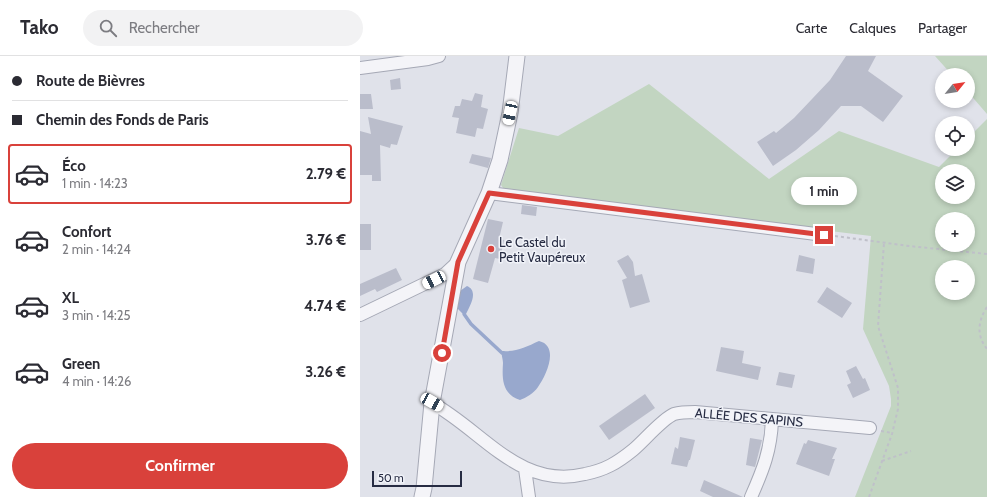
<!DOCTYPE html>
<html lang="fr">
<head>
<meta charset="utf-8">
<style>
  :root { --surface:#fff; --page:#f2f2f3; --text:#2b2b33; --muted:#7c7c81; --line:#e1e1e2; --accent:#d9413b }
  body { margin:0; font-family:Cabin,sans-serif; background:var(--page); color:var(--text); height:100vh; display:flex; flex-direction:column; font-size:15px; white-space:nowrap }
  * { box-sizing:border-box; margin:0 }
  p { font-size:13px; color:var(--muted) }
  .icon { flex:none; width:22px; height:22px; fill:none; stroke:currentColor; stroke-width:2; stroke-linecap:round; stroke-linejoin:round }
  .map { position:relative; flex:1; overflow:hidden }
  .details { display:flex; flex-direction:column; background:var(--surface); width:360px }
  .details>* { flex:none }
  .hud { display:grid; align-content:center; height:88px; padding:0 12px; background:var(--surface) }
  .needle { width:26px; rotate:60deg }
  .buttons { position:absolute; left:575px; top:12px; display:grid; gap:8px }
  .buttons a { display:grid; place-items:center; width:40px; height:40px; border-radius:50%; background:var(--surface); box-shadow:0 2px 6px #0003; font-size:20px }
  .scale { position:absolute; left:12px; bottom:10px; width:90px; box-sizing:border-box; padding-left:4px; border:2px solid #272c43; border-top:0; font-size:11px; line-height:14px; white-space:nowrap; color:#272c43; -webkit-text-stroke:3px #f0f2f8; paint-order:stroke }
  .end { position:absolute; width:18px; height:18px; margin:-9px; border:5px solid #d9413b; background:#fff; box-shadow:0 0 0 2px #fff }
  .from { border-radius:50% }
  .bubble { position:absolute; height:28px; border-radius:14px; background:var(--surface); box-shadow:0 2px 6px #0003; font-size:13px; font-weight:800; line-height:28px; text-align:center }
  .car { position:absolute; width:12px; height:24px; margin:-12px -6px; border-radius:5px; box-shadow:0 0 3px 1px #0007; background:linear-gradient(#fff 24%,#345 0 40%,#fff 0 76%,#345 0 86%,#fff 0) }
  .hud b { display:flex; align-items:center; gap:14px; height:38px; font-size:15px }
  .hud b+b { border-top:1px solid var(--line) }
  .hud i { width:10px; height:10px; background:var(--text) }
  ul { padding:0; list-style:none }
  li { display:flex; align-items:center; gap:12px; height:60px; margin:0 8px 6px; padding:0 4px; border:2px solid transparent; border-radius:4px }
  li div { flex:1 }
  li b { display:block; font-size:15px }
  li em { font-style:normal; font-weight:800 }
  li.current { border-color:var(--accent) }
  li>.icon { width:36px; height:36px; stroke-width:1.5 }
  .button { display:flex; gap:8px; margin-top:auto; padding:8px 12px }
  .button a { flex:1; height:46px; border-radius:24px; background:var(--accent); color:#fff; font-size:16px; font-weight:800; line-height:46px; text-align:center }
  header { display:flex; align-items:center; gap:24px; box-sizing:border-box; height:56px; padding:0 20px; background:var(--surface); border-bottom:1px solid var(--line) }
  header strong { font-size:19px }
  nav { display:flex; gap:22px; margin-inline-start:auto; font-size:14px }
  .search { width:280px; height:36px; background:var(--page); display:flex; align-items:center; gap:10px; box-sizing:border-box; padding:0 14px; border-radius:22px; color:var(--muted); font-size:15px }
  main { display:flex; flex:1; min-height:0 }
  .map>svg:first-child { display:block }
  .green { fill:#c2d5c1; fill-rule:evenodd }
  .water { fill:#98a8cd }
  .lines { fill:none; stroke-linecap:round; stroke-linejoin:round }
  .stream { stroke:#98a8cd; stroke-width:3.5 }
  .building { fill:#babdcb }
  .minor-casing { stroke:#a5a8b5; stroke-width:14 }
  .tertiary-casing { stroke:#a5a8b5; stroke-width:17 }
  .path { stroke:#bfc0c9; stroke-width:2; stroke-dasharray:3 3; stroke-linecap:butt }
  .minor { stroke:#f4f4f8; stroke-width:12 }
  .tertiary { stroke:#f4f4f8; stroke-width:15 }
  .route { stroke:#d9413b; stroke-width:5 }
  .poi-dot { fill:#d9413b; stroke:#f0f2f8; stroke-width:1.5 }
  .labels { text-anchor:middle; stroke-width:3; stroke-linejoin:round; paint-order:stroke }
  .poi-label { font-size:13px; fill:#272c43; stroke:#f0f2f8; text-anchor:start }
  .street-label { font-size:13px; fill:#272c43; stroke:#f0f2f8 }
</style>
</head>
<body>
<header>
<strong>Tako</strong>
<div class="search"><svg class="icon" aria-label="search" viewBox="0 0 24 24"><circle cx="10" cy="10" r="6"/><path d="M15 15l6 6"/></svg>Rechercher</div>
<nav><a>Carte</a><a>Calques</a><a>Partager</a></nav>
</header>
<main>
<section class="details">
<div class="hud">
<b><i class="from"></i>Route de Bièvres</b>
<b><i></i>Chemin des Fonds de Paris</b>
</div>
<ul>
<li class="current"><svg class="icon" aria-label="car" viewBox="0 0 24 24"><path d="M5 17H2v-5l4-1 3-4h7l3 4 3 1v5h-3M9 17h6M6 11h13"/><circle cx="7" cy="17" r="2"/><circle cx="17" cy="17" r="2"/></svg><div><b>Éco</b><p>1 min · 14:23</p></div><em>2.79 €</em></li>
<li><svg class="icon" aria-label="car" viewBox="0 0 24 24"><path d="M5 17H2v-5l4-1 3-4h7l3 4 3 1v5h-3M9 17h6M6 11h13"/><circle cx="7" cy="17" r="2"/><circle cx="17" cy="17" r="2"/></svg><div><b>Confort</b><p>2 min · 14:24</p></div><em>3.76 €</em></li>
<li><svg class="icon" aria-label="car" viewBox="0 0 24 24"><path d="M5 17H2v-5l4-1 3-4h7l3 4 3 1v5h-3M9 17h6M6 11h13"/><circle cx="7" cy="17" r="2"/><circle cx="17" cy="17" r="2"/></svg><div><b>XL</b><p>3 min · 14:25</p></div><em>4.74 €</em></li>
<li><svg class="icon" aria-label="car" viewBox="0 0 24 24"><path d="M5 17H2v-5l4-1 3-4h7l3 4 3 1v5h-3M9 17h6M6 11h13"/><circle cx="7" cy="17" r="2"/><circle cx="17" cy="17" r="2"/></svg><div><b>Green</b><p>4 min · 14:26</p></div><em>3.26 €</em></li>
</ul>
<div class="button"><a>Confirmer</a></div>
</section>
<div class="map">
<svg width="627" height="441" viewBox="0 0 627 441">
  <rect width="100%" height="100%" fill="#e0e2ea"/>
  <path class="green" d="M575,0h52v58l-19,-22v-17h-16z
    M289,28l120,95 70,-48 100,36 18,-18h11v-11l19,-19v378h-132l36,-91v-7l-2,-13 -26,-57 8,-93 -365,-44 -5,-7 18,-57 39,8zM582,115h26v26h-26zM582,163h26v26h-26zM582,211h26v26h-26z"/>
  <path class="water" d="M107,230c12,5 3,20 -1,28l-4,-1 -5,-5 3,-17z
    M179,285c21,5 7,35 -1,46 -4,6 -12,11 -18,13 -18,-6 -18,-21 -17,-37 0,-4 -2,-8 -1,-12 14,1 24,-4 37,-10z"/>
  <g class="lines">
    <path class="stream" d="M104,258l7,10 31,29"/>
  </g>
  <path class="building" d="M486,0h30l-8,15 35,25 -20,26 -22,-16h-20l-22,24 -23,20 -23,16 -16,-24 17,-11 2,2 18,-15 36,-38z
    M40,22l1,11 -10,1 -1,-10z
    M115,37l8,2 -2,12 7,2 -5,20 -6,-1 -2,9 -19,-4 3,-15 -7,-1 3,-11h5l2,-7 10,2z
    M0,38h11l2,15h-13z
    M8,61l35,9 -6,19 -6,-1 -1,4 -10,-3 1,36h-9v-6h-12v-44l11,3z
    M112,98l19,4 -3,10 -19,-5z
    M162,149l15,2 -1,9 -15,-2z
    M128,163l15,3 -4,17 5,1 -4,19 -5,-1 -7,25 -15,-4z
    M0,168h11v26h-11z
    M268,199l5,7 2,14 7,-2 8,28 -20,6 -8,-28 5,-2 -10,-17z
    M439,199l16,4 -2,15 -17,-3z
    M36,212l6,12 -25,12 -2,-3 -15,7v-12z
    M467,231l25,16 -10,15 -25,-16z
    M361,291l23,4 -2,12 19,4 -3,13 -42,-9z
    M496,310l7,13 2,-1 5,12 -17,8 -6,-13 4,-2 -5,-12z
    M419,316l16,3 -3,13 -16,-3z
    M285,338l10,14 -46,32 -10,-14z
    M320,381l15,3 -5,20h-1l-2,7 -16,-3 4,-17 3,2z
    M390,382l12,2 -7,27 -9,-2z
    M448,384l29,8 -5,11h3l-6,17 -33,-12 8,-21 2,1z
    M344,424l39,17h-30l-13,-6z"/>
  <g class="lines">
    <defs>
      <path id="minor" d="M0,12l68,-9 11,-3
        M129,137l335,42
        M0,259l85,-41 13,-12
        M72,347c51,28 88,87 153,71 20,-4 32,-11 48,-24 11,-9 29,-31 41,-36 7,-2 14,-2 21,-2l175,16
        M165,413l4,28
        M391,441c12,-27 20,-47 21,-77"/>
      <path id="tertiary" d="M62,441l2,-9 8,-85 26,-141 31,-69 11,-33 10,-47 7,-57"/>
    </defs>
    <use href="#minor" class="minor-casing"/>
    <use href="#tertiary" class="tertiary-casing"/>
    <path class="path" d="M475,180l74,10 78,8
      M627,251c-9,14 -11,28 0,42
      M521,375l11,2
      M522,405l29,-10
      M509,441l23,-63 6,-25v-21l-20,-62 6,-83"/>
    <use href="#minor" class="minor"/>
    <use href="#tertiary" class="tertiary"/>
  </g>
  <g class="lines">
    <path class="route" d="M82,297l16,-91 31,-69 335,42"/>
  </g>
  <circle class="poi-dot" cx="131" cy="193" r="4"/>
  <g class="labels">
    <g class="poi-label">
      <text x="139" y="191">Le Castel du<tspan x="139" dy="15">Petit Vaupéreux</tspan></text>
    </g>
    <g class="street-label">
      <text transform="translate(389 361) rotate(5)" y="5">ALLÉE DES SAPINS</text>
    </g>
  </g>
</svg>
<div class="buttons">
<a><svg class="needle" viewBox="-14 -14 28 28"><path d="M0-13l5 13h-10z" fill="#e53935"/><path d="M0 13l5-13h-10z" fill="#7c7c81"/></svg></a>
<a><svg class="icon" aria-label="locate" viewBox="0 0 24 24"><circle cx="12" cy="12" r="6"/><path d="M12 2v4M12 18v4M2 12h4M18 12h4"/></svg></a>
<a><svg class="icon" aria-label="layers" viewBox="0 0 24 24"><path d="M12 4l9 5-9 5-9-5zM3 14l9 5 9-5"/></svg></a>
<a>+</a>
<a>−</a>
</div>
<div class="scale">50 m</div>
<i class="end from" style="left:82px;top:297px"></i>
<i class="end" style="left:464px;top:179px"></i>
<div class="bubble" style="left:431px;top:121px;width:66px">1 min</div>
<i class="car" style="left:150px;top:57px;rotate:192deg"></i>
<i class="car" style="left:74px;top:224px;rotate:244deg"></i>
<i class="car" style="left:72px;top:346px;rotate:119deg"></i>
</div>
</main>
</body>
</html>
